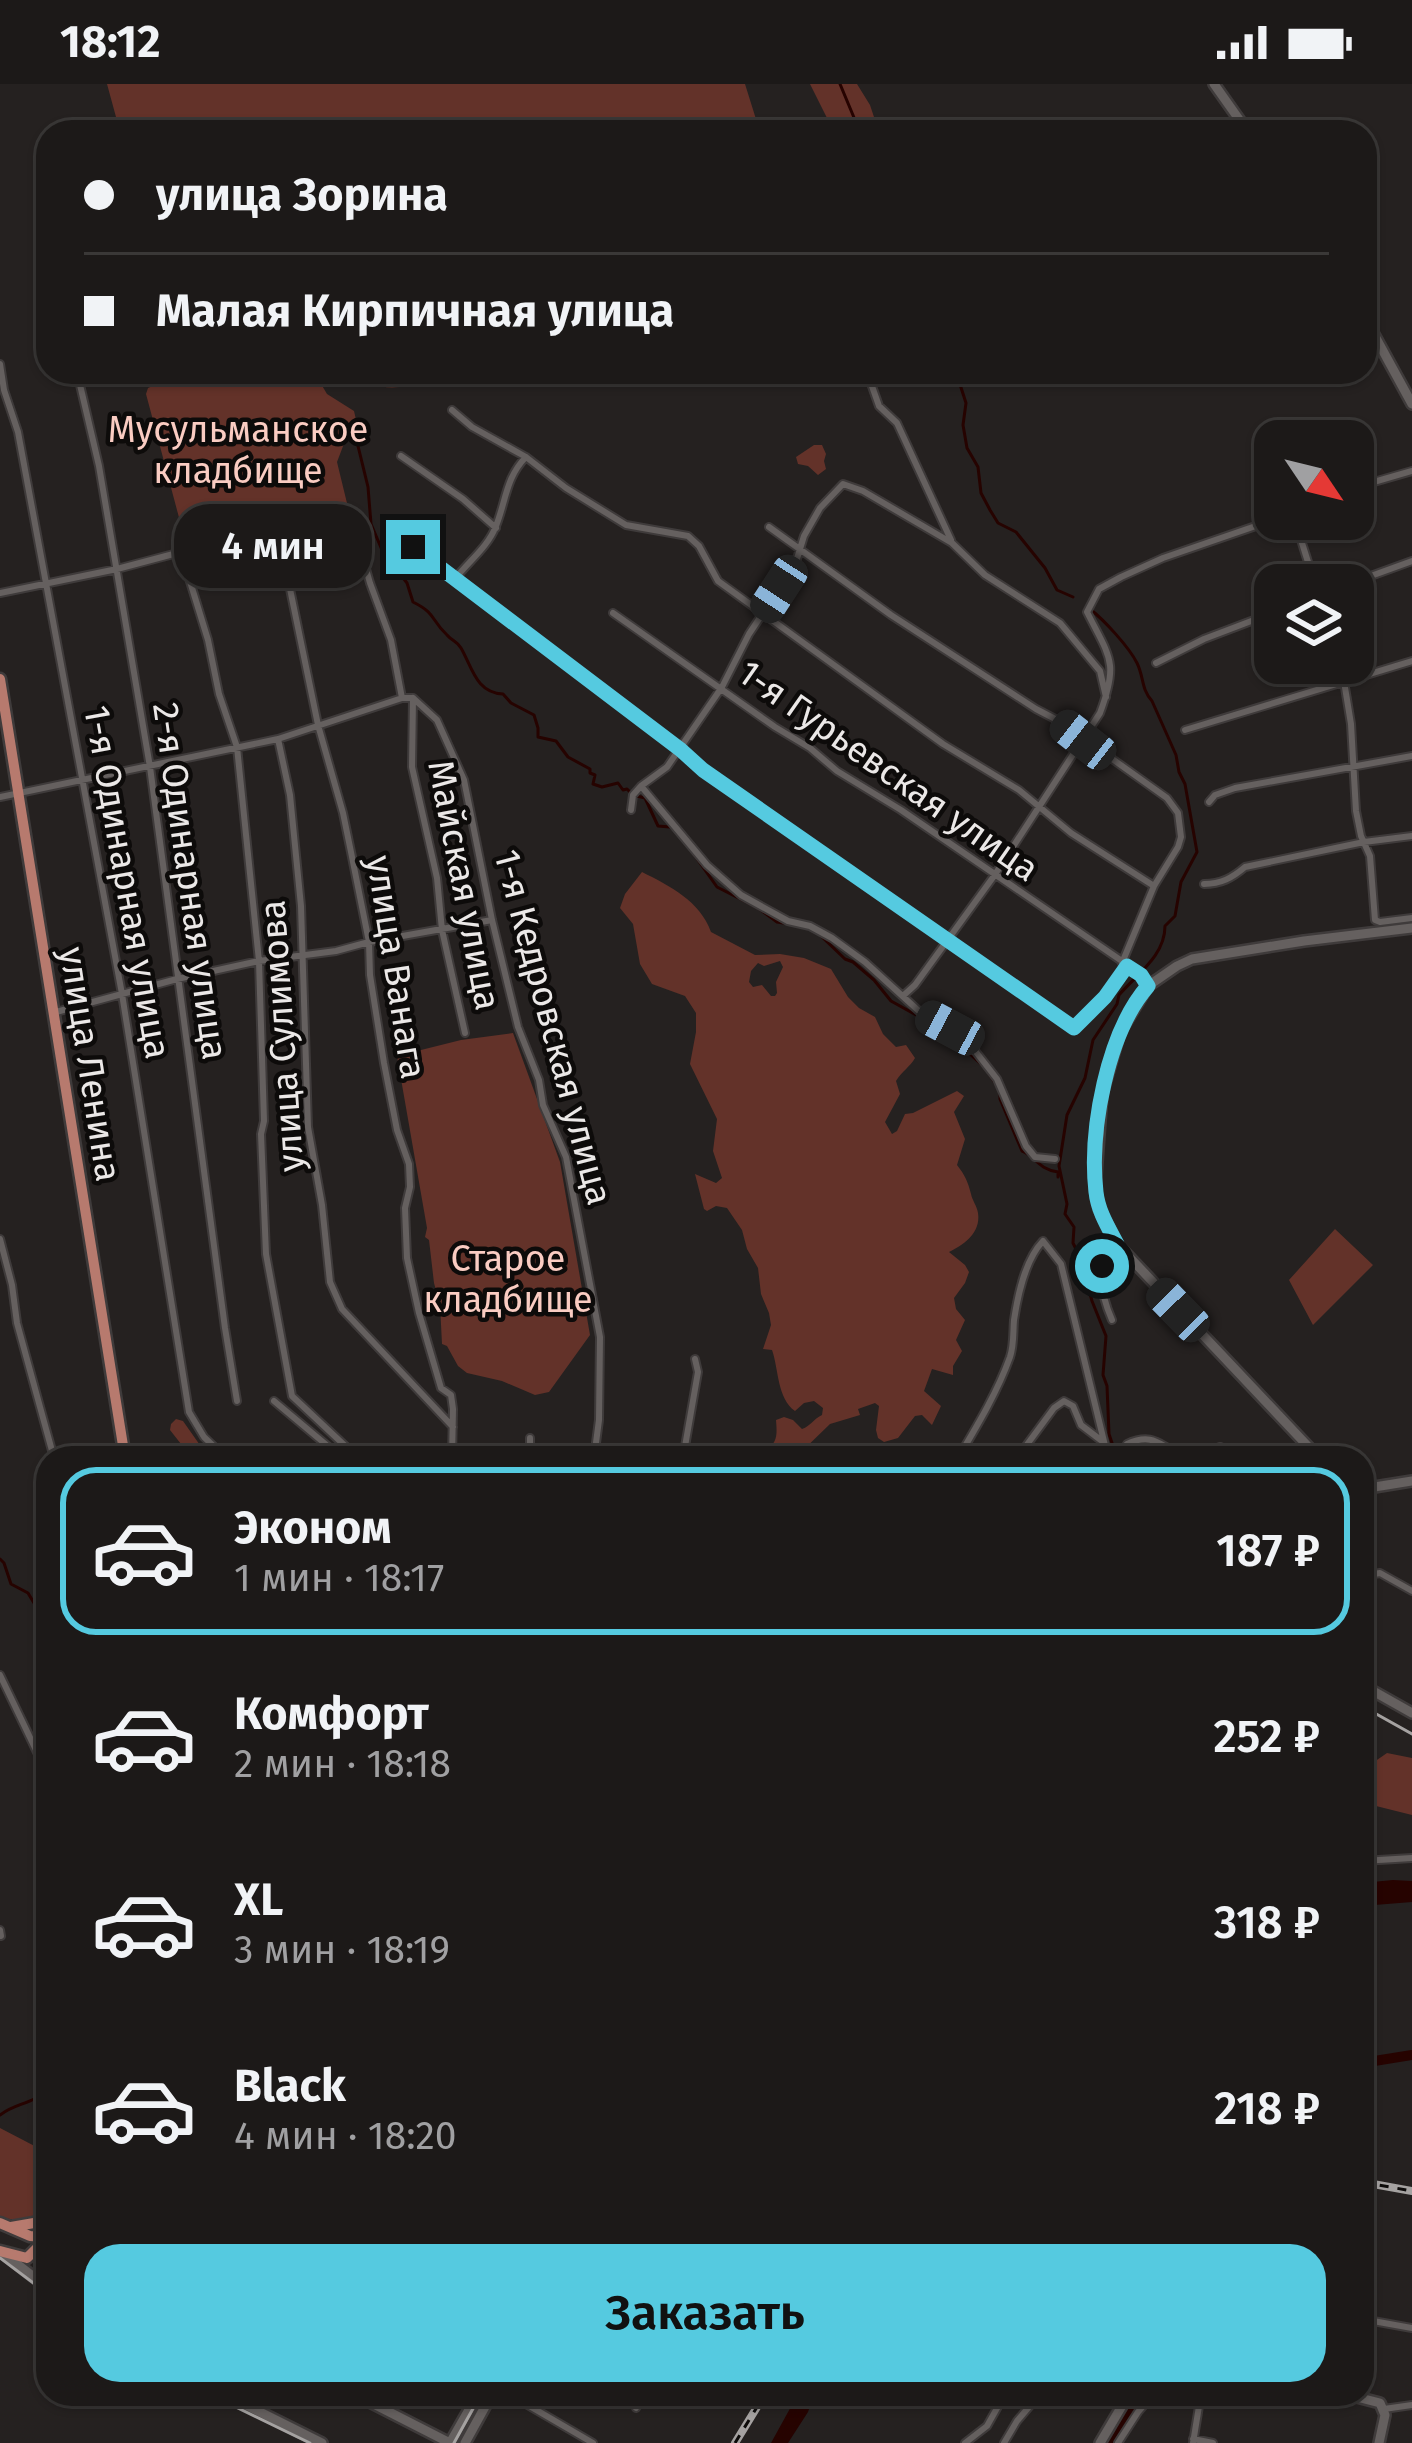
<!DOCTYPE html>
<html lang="ru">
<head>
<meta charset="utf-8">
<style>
  :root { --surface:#1c1918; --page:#252221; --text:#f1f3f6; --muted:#a0a0a2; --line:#3a3837; --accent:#55cae0 }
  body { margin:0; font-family:"Fira Sans",sans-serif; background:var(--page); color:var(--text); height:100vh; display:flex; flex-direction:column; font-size:45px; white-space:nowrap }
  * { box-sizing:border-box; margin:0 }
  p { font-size:39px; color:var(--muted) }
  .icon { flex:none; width:66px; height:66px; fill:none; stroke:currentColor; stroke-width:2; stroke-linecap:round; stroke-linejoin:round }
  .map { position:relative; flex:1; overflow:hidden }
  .details { position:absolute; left:36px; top:1362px; width:1338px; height:960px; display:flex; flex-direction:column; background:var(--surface); border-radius:36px; box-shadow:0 3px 9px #0004,0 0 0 3px var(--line) }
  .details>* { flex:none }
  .banner { position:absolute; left:36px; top:36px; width:1341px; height:264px; border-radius:36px; box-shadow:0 3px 9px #0004,0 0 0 3px var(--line); display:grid; align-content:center; height:264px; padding:0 48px; background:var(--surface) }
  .needle { width:78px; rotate:125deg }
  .tools { position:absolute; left:1254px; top:336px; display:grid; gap:24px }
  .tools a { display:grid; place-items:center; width:120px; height:120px; border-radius:24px; background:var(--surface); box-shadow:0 3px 9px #0004,0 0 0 3px var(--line); font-size:60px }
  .end { position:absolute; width:54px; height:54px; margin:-27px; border:15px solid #55cae0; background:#111; box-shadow:0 0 0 6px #111 }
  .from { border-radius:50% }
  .bubble { position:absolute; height:84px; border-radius:36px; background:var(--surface); box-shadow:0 3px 9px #0004,0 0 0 3px var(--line); font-size:39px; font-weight:600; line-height:84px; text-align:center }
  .car { position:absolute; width:36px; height:72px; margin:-36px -18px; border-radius:15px; box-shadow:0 0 9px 3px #0007; background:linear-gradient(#222 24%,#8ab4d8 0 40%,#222 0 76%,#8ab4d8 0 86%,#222 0) }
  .banner b { display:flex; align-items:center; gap:42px; height:114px; font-size:45px }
  .banner b+b { border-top:3px solid var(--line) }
  .banner i { width:30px; height:30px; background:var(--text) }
  ul { padding:21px 0 0; list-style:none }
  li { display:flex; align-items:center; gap:36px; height:168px; margin:0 24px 18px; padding:0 24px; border:6px solid transparent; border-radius:36px }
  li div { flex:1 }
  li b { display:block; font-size:45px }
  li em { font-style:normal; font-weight:600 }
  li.current { border-color:var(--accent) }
  li>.icon { width:108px; height:108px; stroke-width:1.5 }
  .button { display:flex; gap:24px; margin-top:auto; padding:24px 48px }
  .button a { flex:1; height:138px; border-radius:36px; background:var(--accent); color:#111; font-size:48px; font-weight:600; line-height:138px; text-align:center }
  .status { display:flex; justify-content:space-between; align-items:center; height:84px; padding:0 60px; background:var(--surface); direction:ltr }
  .status svg { height:33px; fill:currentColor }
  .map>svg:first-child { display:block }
  .green { fill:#633229; fill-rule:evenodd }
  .water { fill:#260300 }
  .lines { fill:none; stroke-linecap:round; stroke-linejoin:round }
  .stream { stroke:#260300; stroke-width:3 }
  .river { stroke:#260300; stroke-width:10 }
  .street-casing { stroke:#3f3b3b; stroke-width:10 }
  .secondary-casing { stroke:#3f3b3b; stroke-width:14 }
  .primary-casing { stroke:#3f3b3b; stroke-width:15 }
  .street { stroke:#65605f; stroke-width:6 }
  .secondary { stroke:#65605f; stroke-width:9 }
  .primary { stroke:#b77a6e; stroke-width:10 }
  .tram { stroke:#a5a2a1; stroke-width:3 }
  .rail-casing { stroke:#a5a2a1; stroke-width:8 }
  .rail { stroke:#0d0b0a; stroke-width:3; stroke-dasharray:9; stroke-linecap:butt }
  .route { stroke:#55cae0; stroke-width:15 }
  .labels { text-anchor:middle; stroke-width:9; stroke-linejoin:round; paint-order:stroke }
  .park-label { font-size:36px; fill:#faccc2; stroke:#0d0b0a }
  .street-label { font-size:36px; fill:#ebe8e7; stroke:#0d0b0a }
</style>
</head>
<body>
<div class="status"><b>18:12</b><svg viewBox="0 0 49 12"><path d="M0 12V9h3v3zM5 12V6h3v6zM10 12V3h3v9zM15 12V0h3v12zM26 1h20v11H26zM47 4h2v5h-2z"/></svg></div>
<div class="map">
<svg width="1412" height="2359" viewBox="0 0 1412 2359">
  <rect width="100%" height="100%" fill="#252120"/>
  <path class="green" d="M107,0h638l15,48h-598l-6,-9 -37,5z
    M810,0h47l13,21 9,27h-45z
    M184,288h130l13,22 27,17 3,13 -3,15 -9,2 -8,21 17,70 -22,14 -2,-11 -11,-13 -43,9 -11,-4 -77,15 -3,-2 -39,-146 2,-6z
    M354,288h95c-31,13 -68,27 -95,0z
    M814,361h8l4,9 -2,7 2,8 -8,6 -10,-9 -10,-2 -2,-7z
    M642,788c28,14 58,29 69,60l44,23 25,-1 24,4 27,11 17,28 11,11 16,9 8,17 13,13 10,-2 9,13c-5,9 -13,13 -19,23l4,13 -15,28 7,12 5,-3 8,-17 8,-1 44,-22 7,5 -10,16 11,27 -8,26c8,10 11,17 14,29 1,6 6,12 7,19 3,20 -14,32 -29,39l16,13 4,7 -4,11 -11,15 2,11 9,11 -9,20 6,11 -9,15v9l-21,-6 -8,22 17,15 -9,19 -10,-10 -7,1 -17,22 -14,4 -6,-4 -2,-8 3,-24 -4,-3 -17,6 2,6 -30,9 -35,34h-28l-1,-8c12,-8 11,-16 10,-30l8,-3 9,3 9,9c9,-3 11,-10 20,-14l1,-7 -9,-7 -10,2 -9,8c-18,-13 -16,-41 -23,-61l-9,-1 8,-24 -2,-12 -8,-19 -3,-26 -11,-19 -5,-19 -15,-22 -11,-2 -9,5 -3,-2 -9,-35 21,9 6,-5 -9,-27 4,-32 -27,-55 6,-32v-19l-11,-17 -33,-12 -12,-20 -7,-40 -13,-16 5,-14zM780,877l3,6 -7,15 1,11 -2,3h-4l-9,-11 -9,2 -4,-5 2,-11 7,-8 6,3z
    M513,949l47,129 30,173 -41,57 -14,3 -33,-14 -35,-8 -9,-7 -11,-20 -5,-2 -2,-39 -6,-22 -5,-43 -4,-3 2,-9 -30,-172 64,-16z
    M1335,1145l38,36 -60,60 -24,-45z
    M176,1335l7,2 26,37h-17l-22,-28 1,-6z
    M1387,1669l25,5v57l-36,-9 -2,-44z
    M0,2044l48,25v53c-12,14 -32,16 -48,11z"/>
  <path class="water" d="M1393,1796l19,1v21l-50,4v-23z
    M798,2310h16l-6,18 -20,31h-17z"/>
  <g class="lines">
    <path class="stream" d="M840,0l20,48
      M956,288l10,31 -3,22 4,23 11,19 3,26 9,17 8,13 18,9 29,36 12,22 16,7
      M350,342l8,20 10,41 3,37 11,26 25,33 6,19c24,12 17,17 34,33 5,6 10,6 14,13 11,19 15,45 42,46l8,9 23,12 4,13v9l18,4 12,16 22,12v4l5,2 -2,9 9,3 16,-4 5,7 4,-1 6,6 12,3 13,28 12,1
      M1090,525c14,11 39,38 47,54 7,14 4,26 15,38l24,54 3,17 6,12 12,68 -16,30 -6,34 -10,10c0,30 -28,48 -46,69l-2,9 -24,36 -8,38 -18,37 -8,51 8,38 -2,10 9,13 -1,16 7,14 12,44 14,35 -3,39 4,11 2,48 8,24
      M688,762l29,41 41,21 19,14 19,3
      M821,852l24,23 8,3 21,18 17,21 54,30 38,35
      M989,990l11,16v9l22,52c14,5 15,18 36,21v5
      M0,1475l4,4 7,21 17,9 9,15
      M45,1534l3,3
      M0,2031c17,-13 33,-10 48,-27"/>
    <path class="river" d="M1362,1979l50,-8
      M1107,2359l36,-49"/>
    <defs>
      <path id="street" d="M0,280l4,26 14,42 104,562 67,418 15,25 22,21
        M77,288l22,94 51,301 75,561 12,73
        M867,288l12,34 18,17 54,117
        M452,326l20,17 54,30 40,31 60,37 62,11 11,10 19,35 225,163 76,46 52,43 83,53
        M1268,344l7,14
        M401,372l62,43 33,29
        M1353,404l59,-17
        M1293,435c10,22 14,44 23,66
        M769,443l122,88 145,94 23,12 108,77 11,15 3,24 -3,10 -24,39 -32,77
        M275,460l14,40 29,141 25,88 8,39 18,90 1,33 14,88 13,67 12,34 1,23 -5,21 2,50 12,55 22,75 10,7 2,14 -1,49
        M413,463l268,203 22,20 138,95 65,49 42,25 126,89 31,-31 22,-31
        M360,464l10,35 21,57 11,58h11l-1,69 25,111 5,52 23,103
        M455,495c13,-17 33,-32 41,-53 10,-25 10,-49 30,-69
        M1346,501l66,-24
        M0,509l117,-24 64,-17 27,88 11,54 18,53 22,214 5,160 -3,13 5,120 26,142 66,62
        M613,529l162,114 35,21 27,23 64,39 234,160 13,16
        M1156,579l48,-24 71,-27
        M1341,579l10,61 5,87 5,25 9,20 5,64 5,2 32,-4
        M413,614l24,22 27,60 28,140 26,107 21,53 4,25 23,52 34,180 -1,83 -5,38
        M1185,646l227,-69
        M278,655l12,56 11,111 7,221 14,78 8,77 12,27 111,118
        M641,702l66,79 34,30 47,26 22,5 22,12 33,24 55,50 30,16 19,15 28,36 29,67 9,11 20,2
        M0,713l278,-58 124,-41
        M1209,718l6,-7 20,-7 177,-32
        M631,726l2,-15 8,-9 26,-19 55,-80 27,-53 46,-69 9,-29 16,-28 23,-24 20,7 89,52 33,32 75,48 40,48 6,26
        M1204,800c17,0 28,-6 41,-17l119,-25 48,-6
        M904,911l11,-10 79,-109 106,-163c19,-51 10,-55 -13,-101l12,-23 22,-12 42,-19 113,-39
        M56,928l121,-33 82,-18 77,-10 33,-9 123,-22
        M0,1155l12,46 5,38 37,135
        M1112,1236c-11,-25 -18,-56 5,-76
        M274,1317l68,57
        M1127,1360c33,-15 36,11 66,12 10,1 17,-6 27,-9l29,11
        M530,1374v-20
        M683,1374l15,-86 -3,-13
        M958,1374c19,-32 39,-65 52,-101 4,-12 3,-24 4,-37 4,-26 11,-60 29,-79l18,23 47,194
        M999,1374l24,-8 31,-42 10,-7 9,5 8,19 21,16
        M1362,1492l18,-3 32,18
        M0,1591l48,100
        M1362,1777l50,-3
        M0,1846l1,6
        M1362,2235l50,9
        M509,2310l84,49
        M636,2324l8,-14
        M1384,2325l28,-4
        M1193,2355l20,4
        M965,2359l22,-17 18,-32
        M1004,2359l13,-22 23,-27
        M1118,2359l20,-31 16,-18
        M1193,2359l8,-49"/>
      <path id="secondary" d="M1214,0l34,48
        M1365,234l47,86
        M1319,1374l-202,-214 -18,-35 -4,-20 7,-95 18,-62 28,-46 29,-20 15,-7 112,-18 108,-13
        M1362,1405l50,-8
        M1362,1560l4,44
        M1362,1604l11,3 39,22
        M3,2169l45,35
        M224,2310l98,49
        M354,2310l96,49
        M1345,2310l35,9 5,12 -6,28
        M450,2359l28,-49
        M465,2359l27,-49
        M1100,2359l29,-49"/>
      <path id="primary" d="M0,595l125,779
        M0,2139l30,13 13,1
        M11,2143l23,-4 14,-7
        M0,2167l27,7 11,-11 10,-19"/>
    </defs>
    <use href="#street" class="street-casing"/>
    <use href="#secondary" class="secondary-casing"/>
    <use href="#primary" class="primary-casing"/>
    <use href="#street" class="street"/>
    <use href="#secondary" class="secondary"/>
    <use href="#primary" class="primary"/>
    <path class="tram" d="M1362,1622l50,28
      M0,2174l48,36
      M209,2310l101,49
      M454,2359l27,-49"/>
    <defs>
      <path id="rail" d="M1362,2098l50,9
        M735,2359l30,-49"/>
    </defs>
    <use href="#rail" class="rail-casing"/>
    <use href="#rail" class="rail"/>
  </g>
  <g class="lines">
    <path class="route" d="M413,463l268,203 22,20 371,258 31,-31 22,-31 14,9 7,11c-41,47 -59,145 -52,206 2,19 12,35 21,52l-11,9 -4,13"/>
  </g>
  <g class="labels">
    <g class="park-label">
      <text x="238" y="358">Мусульманское<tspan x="238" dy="41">кладбище</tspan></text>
      <text x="508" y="1187">Старое<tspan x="508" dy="41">кладбище</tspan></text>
    </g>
    <g class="street-label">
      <text transform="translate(889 686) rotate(35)" y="13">1-я Гурьевская улица</text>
      <text transform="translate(191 797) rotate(82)" y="13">2-я Одинарная улица</text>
      <text transform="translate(128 798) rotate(80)" y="13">1-я Одинарная улица</text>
      <text transform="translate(465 801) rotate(79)" y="13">Майская улица</text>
      <text transform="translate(397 883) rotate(81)" y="13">улица Ванага</text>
      <text transform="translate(554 943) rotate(75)" y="13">1-я Кедровская улица</text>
      <text transform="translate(281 952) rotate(-94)" y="13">улица Сулимова</text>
      <text transform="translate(91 980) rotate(81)" y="13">улица Ленина</text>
    </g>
  </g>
</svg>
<div class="tools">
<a><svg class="needle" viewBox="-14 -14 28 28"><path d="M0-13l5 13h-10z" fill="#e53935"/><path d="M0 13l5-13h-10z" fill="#a0a0a2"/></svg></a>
<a><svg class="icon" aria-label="layers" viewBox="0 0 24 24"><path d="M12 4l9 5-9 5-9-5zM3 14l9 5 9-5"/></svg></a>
</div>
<i class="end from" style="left:1102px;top:1182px"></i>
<i class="end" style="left:413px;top:463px"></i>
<div class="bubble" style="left:174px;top:420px;width:198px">4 мин</div>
<i class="car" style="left:779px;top:505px;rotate:213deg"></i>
<i class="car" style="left:1083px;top:656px;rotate:308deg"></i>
<i class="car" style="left:950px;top:944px;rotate:298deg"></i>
<i class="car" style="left:1178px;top:1226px;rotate:316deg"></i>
<div class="banner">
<b><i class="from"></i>улица Зорина</b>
<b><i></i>Малая Кирпичная улица</b>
</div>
<section class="details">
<ul>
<li class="current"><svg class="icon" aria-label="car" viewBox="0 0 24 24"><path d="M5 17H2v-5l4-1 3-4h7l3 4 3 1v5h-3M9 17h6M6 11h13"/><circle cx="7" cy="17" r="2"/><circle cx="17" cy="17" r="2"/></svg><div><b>Эконом</b><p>1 мин · 18:17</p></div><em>187 ₽</em></li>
<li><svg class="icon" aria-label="car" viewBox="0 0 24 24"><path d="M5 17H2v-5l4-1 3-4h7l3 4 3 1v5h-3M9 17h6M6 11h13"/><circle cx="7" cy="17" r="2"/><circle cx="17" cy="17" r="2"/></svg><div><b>Комфорт</b><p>2 мин · 18:18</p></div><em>252 ₽</em></li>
<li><svg class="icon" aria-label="car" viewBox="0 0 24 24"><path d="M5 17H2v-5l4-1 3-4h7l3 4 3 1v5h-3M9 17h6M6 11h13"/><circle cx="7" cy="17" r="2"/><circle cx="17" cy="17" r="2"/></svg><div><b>XL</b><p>3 мин · 18:19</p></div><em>318 ₽</em></li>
<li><svg class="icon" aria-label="car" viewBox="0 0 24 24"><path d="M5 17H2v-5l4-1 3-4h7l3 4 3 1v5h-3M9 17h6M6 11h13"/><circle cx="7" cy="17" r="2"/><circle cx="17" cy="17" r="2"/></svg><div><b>Black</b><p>4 мин · 18:20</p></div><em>218 ₽</em></li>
</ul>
<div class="button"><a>Заказать</a></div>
</section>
</div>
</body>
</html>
